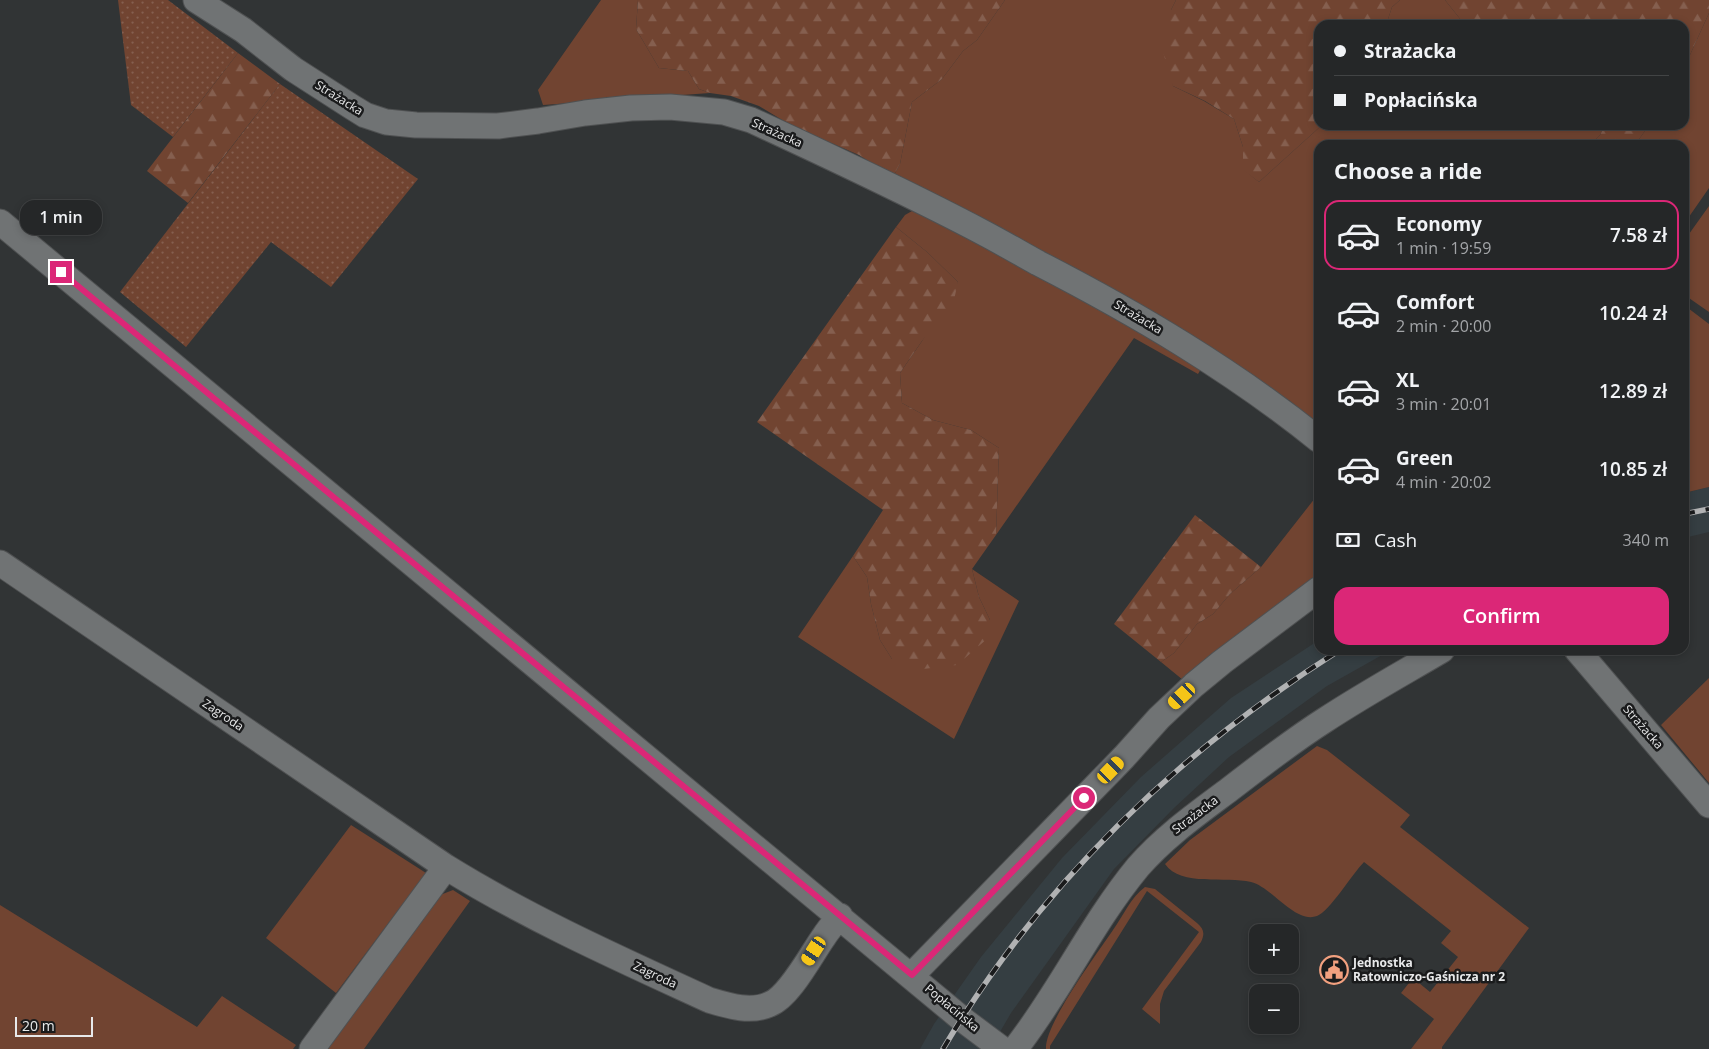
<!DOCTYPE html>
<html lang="en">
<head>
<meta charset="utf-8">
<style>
  :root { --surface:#252728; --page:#2d2f30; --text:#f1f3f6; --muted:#a3a5a8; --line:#424445; --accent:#db2777 }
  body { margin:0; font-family:"Open Sans",sans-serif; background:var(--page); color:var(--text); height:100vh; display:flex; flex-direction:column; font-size:19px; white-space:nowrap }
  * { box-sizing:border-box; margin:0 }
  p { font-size:16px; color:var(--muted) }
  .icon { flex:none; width:28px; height:28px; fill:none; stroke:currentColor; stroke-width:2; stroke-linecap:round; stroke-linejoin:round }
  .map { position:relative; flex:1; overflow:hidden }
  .side { position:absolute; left:1314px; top:140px; width:375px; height:515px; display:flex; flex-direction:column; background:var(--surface); border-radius:15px; box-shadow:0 2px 8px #0003,0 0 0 1px var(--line) }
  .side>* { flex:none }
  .guide { position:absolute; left:1314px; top:20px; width:375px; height:110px; border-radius:15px; box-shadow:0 2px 8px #0003,0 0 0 1px var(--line); display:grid; align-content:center; height:110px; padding:0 20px; background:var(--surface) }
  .tools { position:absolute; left:1249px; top:924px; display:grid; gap:10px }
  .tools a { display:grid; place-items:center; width:50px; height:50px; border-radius:10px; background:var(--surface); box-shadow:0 2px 8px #0003,0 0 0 1px var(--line); font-size:25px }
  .scale { position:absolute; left:15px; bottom:12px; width:78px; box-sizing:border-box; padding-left:5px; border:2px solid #e8e9ea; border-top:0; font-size:14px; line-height:18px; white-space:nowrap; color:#e8e9ea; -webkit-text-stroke:4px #1a1b1c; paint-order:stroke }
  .end { position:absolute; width:22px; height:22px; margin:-11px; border:6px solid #db2777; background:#fff; box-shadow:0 0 0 2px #fff }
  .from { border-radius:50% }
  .bubble { position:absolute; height:35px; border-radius:15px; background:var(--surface); box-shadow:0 2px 8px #0003,0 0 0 1px var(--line); font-size:16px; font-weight:600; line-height:35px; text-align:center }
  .car { position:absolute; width:15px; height:30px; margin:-15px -8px; border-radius:6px; box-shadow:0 0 4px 1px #0007; background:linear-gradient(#f5c518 24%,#345 0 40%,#f5c518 0 76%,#345 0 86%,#f5c518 0) }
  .guide b { display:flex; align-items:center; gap:18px; height:48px; font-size:19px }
  .guide b+b { border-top:1px solid var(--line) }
  .guide i { width:12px; height:12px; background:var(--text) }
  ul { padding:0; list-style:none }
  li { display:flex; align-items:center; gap:15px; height:70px; margin:0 10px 8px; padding:0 10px; border:2px solid transparent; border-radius:15px }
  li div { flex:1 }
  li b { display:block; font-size:19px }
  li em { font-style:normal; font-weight:600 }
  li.active { border-color:var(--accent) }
  li>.icon { width:45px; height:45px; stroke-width:1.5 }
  h2 { padding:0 20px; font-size:22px; line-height:60px }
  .pay { display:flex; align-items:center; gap:12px; height:55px; padding:0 20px; font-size:19px }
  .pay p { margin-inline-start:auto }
  .primary-button { display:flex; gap:10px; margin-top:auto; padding:10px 20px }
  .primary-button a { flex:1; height:58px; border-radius:15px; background:var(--accent); color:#fff; font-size:20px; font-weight:600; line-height:58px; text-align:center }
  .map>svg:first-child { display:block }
  .built { fill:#353e42 }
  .grass { fill:#714431 }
  .forest { fill:url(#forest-firs) }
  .garden { fill:url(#garden-dots) }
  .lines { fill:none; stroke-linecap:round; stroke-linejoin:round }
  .minor-casing { stroke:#4f5152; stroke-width:27 }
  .minor { stroke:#707374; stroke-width:25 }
  .rail-casing { stroke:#b1b2b3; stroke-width:5.5 }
  .rail { stroke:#1a1b1c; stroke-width:4; stroke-dasharray:11; stroke-linecap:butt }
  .route { stroke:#db2777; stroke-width:6 }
  .labels { text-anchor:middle; stroke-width:5; stroke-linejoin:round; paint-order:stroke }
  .street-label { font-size:12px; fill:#e8e9ea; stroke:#1a1b1c }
  .poi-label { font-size:12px; font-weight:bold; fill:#e8e9ea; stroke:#1a1b1c; text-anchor:start }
</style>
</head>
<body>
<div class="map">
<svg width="1709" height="1049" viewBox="0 0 1709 1049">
  <defs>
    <pattern id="forest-firs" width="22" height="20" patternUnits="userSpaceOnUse" patternTransform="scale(1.25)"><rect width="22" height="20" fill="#714431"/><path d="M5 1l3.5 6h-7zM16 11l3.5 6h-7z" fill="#855f4f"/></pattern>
    <pattern id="garden-dots" width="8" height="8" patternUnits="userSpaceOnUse" patternTransform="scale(1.25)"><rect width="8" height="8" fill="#714431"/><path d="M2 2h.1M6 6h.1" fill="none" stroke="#855f4f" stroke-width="1.8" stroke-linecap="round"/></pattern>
  </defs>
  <rect width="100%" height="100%" fill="#313435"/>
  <path class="built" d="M1709,487v45l-25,6v-45z
    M1319,640v10h72l-64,36 -98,71 -55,51 -60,61 -103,144 -21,36h-70l14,-25 47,-67 81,-99 79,-81 90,-79z"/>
  <path class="grass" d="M601,0h37l-2,29 23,39 29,3 11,18 11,4 -167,12 -5,-15z
    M1005,0h171l-5,10 2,76 31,15 30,18 9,28v22l16,13 63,-57h283l-5,10 -10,10h-271v282l-30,-27 -3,2 -393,-225 7,-13 12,-62 30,-23 21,-28 14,-11z
    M1400,0h45l20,25h-79l6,-18z
    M1709,13v175l-25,36v-79h-49l14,-20h35v-57z
    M1709,206v106l-23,-16 -2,-4v-51z
    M912,211l16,2 43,20 230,136 -3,5 -64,-36 -138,197 3,-87 -28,-18 -38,-10 -31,-17 -2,-30 22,-32 36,-59 -31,-30 -31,-25 9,-12z
    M1684,305l25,19v163l-25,6z
    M1319,493v86l-136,101 -22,-18 13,-9 23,-29 16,-10 17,-20 31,-27z
    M853,556l14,21 4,27 9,36 12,19 98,-39 -11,-23 -7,-28 47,32 -65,138 -156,-102z
    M1709,678v105l-48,-58z
    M1317,746l10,4 83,65 -10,12 129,101 -87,119v2h-31l23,-30 -33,-26 12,-15 17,14 28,-35 -17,-14 10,-12 -87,-69c-11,11 -35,50 -47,54 -22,8 -45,-29 -66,-34 -25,-6 -70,5 -86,-18l25,-24z
    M351,825l75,48 -90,120 -70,-55z
    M1145,887l10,2 42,34c7,6 8,11 4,19l-37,49 -4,13v20l-18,-15 57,-77 -52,-41 -97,155v3h-4c-2,-24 52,-97 67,-119 10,-14 18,-33 32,-43z
    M453,890l17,11 -106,148h-39l110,-152z
    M0,905l197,122 25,-31 74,49 -3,4h-293z"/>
  <path class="forest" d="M638,0h367l-28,40 -14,11 -21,28 -30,23 -12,62 -7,13 -34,-22 -30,-13 -22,-7 -48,-29 -28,-10 -21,-3 -11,-4 -11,-18 -29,-3 -23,-39z
    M1176,0h224l-8,7 -6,18h-67v100h3l-63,57 -16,-12v-23l-9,-28 -29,-18 -32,-15 -10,-34 8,-42z
    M1445,0h264v13l-25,55v-43h-219z
    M238,53l42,31 -92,119 -41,-32z
    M1605,125h44l-14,20h-45l10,-10z
    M896,227l31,25 31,30 -4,18 -32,41 -22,32 2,30 31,17 38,10 28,18 -3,87 -24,34 7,28 11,23 -2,18 -31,27 -34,4 -31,-10 -12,-19 -9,-36 -4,-27 -14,-21 30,-46 -126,-88z
    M1195,515l66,52 -31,27 -17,20 -16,10 -23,29 -13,9 -47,-38z"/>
  <path class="garden" d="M118,0h50l70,53 -65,84 -42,-32z
    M280,84l138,95 -87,108 -60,-45 -85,105 -66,-55z"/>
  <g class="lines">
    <defs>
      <path id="minor" d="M196,0l47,30 50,39 59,38 13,8 21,7 30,3 82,1 40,-5 47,-8 46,-5 39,-1 54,5 27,8c78,36 155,72 231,112 19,10 38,21 56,31 99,51 194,107 281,177
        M0,222l962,797 40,30
        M0,563l446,304 -134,182
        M1577,650l132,155
        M446,867c84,52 174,92 263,133 20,6 42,13 61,4 19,-7 41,-49 53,-66 5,-8 11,-15 17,-22
        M912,975l212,-218 35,-39 35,-33 28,-23 97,-73
        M1015,1049c45,-57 76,-125 123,-182 27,-31 60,-54 92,-78 31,-24 62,-48 95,-69 38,-25 78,-47 117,-70"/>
    </defs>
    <use href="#minor" class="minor-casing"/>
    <use href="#minor" class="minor"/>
    <defs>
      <path id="rail" d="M1684,514l25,-5
        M943,1049c97,-164 236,-298 397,-399"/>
    </defs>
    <use href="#rail" class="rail-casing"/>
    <use href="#rail" class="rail"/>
  </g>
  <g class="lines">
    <path class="route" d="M61,272l851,703 172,-177"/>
  </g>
  <defs>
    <symbol id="civic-ring" viewBox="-11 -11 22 22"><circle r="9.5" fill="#1a1b1c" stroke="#f2a07f" stroke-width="1.5"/><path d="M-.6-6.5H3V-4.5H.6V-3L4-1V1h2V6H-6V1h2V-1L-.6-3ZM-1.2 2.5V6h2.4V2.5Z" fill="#f2a07f"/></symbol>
  </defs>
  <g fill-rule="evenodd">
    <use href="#civic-ring" x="1318" y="954" width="32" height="32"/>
  </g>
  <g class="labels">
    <g class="street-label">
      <text transform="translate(339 98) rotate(32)" y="4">Strażacka</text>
      <text transform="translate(777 133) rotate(24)" y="4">Strażacka</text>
      <text transform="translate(1138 317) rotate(31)" y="4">Strażacka</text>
      <text transform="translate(223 715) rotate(34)" y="4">Zagroda</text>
      <text transform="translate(1643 727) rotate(49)" y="4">Strażacka</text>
      <text transform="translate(1195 815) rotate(-37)" y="4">Strażacka</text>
      <text transform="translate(655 975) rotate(25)" y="4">Zagroda</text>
      <text transform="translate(952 1008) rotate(40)" y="4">Popłacińska</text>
    </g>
    <g class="poi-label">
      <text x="1353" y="967">Jednostka<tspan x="1353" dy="14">Ratowniczo-Gaśnicza nr 2</tspan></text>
    </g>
  </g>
</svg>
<div class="tools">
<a>+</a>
<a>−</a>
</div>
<div class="scale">20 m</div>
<i class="end from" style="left:1084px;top:798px"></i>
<i class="end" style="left:61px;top:272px"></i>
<div class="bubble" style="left:20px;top:200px;width:82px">1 min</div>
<i class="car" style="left:1182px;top:696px;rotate:227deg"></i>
<i class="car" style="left:1111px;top:770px;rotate:44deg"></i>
<i class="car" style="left:814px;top:951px;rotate:213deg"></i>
<div class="guide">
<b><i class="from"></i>Strażacka</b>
<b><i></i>Popłacińska</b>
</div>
<section class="side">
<h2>Choose a ride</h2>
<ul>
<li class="active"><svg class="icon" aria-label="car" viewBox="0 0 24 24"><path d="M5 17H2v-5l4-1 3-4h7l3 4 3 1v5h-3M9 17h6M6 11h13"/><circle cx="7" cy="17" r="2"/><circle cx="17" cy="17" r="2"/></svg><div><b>Economy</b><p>1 min · 19:59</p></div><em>7.58 zł</em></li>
<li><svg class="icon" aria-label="car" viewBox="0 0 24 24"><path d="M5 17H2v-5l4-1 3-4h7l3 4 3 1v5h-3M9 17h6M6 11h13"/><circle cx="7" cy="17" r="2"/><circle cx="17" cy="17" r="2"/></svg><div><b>Comfort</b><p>2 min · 20:00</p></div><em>10.24 zł</em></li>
<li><svg class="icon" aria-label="car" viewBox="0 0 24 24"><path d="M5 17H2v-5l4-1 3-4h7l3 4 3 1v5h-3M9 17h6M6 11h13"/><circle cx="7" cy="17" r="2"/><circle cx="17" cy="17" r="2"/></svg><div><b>XL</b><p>3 min · 20:01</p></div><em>12.89 zł</em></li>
<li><svg class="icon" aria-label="car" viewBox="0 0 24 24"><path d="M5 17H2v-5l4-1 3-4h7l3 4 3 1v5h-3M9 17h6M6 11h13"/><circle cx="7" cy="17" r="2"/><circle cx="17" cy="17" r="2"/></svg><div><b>Green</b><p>4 min · 20:02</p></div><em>10.85 zł</em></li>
</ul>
<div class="pay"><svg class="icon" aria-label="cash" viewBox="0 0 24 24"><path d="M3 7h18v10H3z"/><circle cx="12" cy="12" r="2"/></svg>Cash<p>340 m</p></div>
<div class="primary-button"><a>Confirm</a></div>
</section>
</div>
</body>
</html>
